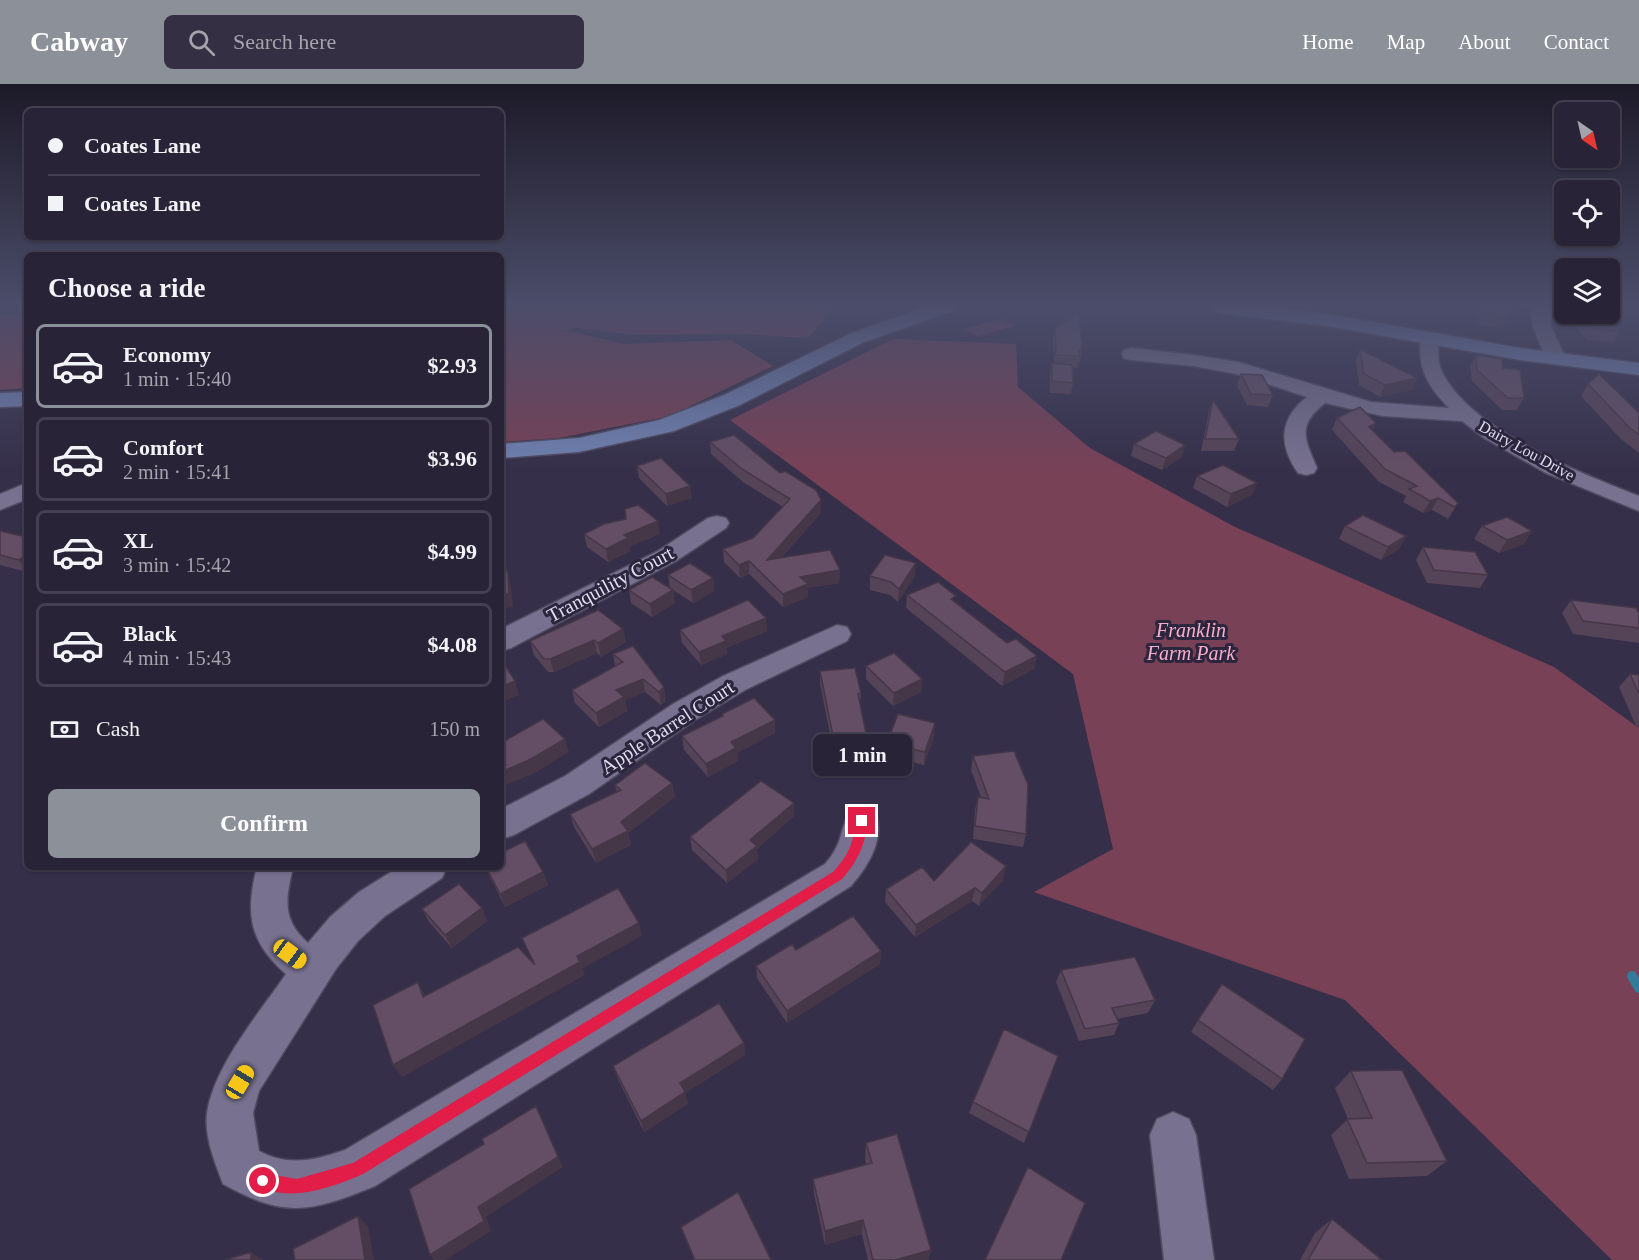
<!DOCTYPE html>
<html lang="en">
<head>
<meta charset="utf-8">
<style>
  :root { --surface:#282337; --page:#342f42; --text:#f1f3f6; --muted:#a5a4ad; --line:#444052; --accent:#8c9099 }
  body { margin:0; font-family:"Times New Roman",serif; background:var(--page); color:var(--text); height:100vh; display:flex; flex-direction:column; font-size:22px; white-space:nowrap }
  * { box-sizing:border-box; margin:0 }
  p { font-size:20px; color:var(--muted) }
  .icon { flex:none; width:33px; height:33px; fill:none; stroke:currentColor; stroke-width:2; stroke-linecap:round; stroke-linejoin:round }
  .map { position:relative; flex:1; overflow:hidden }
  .drawer { position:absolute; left:24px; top:168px; width:480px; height:618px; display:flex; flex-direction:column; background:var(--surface); border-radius:9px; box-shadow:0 2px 4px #0004,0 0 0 2px var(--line) }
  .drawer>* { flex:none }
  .top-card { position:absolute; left:24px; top:24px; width:480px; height:132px; border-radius:9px; box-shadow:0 2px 4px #0004,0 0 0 2px var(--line); display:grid; align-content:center; height:132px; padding:0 24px; background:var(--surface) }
  .needle { width:39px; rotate:146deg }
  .fabs { position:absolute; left:1554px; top:18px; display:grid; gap:12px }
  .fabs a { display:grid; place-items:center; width:66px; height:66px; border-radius:9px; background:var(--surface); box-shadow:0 2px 4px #0004,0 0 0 2px var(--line); font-size:30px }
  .end { position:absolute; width:27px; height:27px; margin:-14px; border:8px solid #e11d48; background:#fff; box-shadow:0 0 0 3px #fff }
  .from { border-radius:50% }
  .bubble { position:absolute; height:42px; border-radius:9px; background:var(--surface); box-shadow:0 2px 4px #0004,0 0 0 2px var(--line); font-size:20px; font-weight:600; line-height:42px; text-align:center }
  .car { position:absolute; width:18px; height:36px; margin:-18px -9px; border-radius:8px; box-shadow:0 0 4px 2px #0007; background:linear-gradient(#f5c518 24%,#345 0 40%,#f5c518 0 76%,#345 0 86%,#f5c518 0) }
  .top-card b { display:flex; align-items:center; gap:21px; height:57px; font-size:22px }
  .top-card b+b { border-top:2px solid var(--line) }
  .top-card i { width:15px; height:15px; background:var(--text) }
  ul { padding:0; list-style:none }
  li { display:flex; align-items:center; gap:18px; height:84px; margin:0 12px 9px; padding:0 12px; border:3px solid var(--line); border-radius:9px }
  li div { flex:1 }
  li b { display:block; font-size:22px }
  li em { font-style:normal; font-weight:600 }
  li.current { border-color:var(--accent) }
  li>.icon { width:54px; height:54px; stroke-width:1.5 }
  h2 { padding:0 24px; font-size:27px; line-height:72px }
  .pay { display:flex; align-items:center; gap:15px; height:66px; padding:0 24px; font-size:22px }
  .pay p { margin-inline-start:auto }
  .button { display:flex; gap:12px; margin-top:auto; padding:12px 24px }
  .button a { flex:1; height:69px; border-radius:9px; background:var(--accent); color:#fff; font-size:24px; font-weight:600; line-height:69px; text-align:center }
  header { display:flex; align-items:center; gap:36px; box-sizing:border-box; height:84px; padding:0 30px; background:var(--accent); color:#fff }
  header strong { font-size:28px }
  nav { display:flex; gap:33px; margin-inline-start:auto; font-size:21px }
  .search { width:420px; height:54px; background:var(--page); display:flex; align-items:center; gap:15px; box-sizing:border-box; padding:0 21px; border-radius:9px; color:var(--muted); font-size:22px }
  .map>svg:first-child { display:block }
  .green { fill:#784156 }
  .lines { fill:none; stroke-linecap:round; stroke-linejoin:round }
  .stream { stroke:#347a99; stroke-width:10 }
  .minor-casing { stroke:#4f4a60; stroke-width:3 }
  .major-casing { stroke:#4f4a60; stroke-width:3 }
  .minor { fill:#787290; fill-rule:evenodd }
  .major { fill:#7082b2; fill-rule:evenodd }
  .wall { fill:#554357 }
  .shaded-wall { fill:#453747 }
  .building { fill:#634e65; stroke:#453747; stroke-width:1.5 }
  .route { fill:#e11d48 }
  .labels { text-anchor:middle; stroke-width:6; stroke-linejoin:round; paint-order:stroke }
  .far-street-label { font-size:16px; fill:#dfdded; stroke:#2b253e }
  .street-label { font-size:20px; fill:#dfdded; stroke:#2b253e }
  .park-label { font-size:20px; font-style:italic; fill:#f8aec8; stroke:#2b253e }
</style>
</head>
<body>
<header>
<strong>Cabway</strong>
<div class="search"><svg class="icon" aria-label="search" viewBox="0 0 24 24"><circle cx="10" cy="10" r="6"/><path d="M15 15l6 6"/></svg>Search here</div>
<nav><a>Home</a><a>Map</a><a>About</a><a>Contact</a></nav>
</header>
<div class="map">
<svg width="1639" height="1176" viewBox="0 0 1639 1176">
  <rect width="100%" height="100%" fill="#352f49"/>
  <path class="green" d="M501,223h334l-27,31 -66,-4 -105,1 -61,-7 -11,2 59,14 107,-4 42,26 -103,50 -111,22 -58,4z
    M0,230h27v74l-27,2z
    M1002,235l14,7 -38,10 -14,-7z
    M893,255l123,5 2,43 72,61 145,79 319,140 85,61v532h-27l-267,-260 -311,-108 79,-43 -40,-175 -343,-254z"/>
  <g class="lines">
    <path class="stream" d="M1632,892l7,12"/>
    <defs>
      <path id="minor" d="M1531,223h18l2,20 15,32 -3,4h-14l-3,-4 -13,-32z
        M1430,249l6,1 3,4c-1,10 -2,22 2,32 28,60 139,103 198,126v15l-93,-38 -62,-35 -22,-17 -79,-5 -58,-13c-28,22 -21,35 -8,65l-3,5 -8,2 -8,-2c-20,-29 -19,-54 9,-76l-70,-23 -44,-8 -62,-6 -7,-2 -2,-4 2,-4 7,-2 62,7 45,7 133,40 78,6c-21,-22 -32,-39 -28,-70l3,-4z
        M27,399v16l-27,11v-16z
        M717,432l9,2 3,5 -3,5 -50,33 -165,87 -10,3v-22l157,-78 50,-33z
        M837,541l10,2 4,7 -4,7 -102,49 -50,30 -106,74 -75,41 -13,4v-30l64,-33 108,-72 50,-28z
        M862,723l12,4c13,25 -6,56 -23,75l-476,300c-64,26 -89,33 -152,-2 -8,-21 -19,-48 -16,-71 7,-47 53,-101 79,-139 -37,-32 -41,-61 -29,-107h36c-7,32 -12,52 15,76l22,-26 29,-25 40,-25h48l-5,11 -57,38 -27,25 -22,28 -77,122 -6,22 6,38c29,16 57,9 86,-1l480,-286c18,-20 14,-32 25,-53z
        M1173,1028l16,7 7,16 18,125h-50l-14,-125 7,-16z"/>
      <path id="major" d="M926,223h29l-2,4 -89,31 -124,63 -66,26 -95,21 -78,6v-14l78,-6 80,-18 65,-25 126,-61z
        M1213,223h59l55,7 193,34 119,15v12l-119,-15 -193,-34 -105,-13 -7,-2z
        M27,308v14l-27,1v-14z"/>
    </defs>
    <use href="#minor" class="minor-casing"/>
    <use href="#major" class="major-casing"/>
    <use href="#minor" class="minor"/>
    <use href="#major" class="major"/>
  </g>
  <path class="wall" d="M1478,223h30v11l-6,10 -23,-3z
    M1580,230l41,17 -7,11 -27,-2 -14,-15z
    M1055,244l27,22 -2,11h-1l-2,7 -5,-1 1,16 -2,11 -21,-1v-19l2,-11h2l-1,-24z
    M1360,265l57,29 -5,12 -32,7 -21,-12 -3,-25z
    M1476,271l27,13 21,30 -7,12h-15l-30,-29 -2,-15z
    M1241,290l32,21 -5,12 -21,-2 -10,-19z
    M1588,300l51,29v40l-18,-14 -40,-43z
    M1213,316l26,39 -5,12h-33l8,-40z
    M1337,334l36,13 21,21 64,51 -10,16 -16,-9 -9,3 -20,-11 3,-6 -27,-14 -47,-52z
    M710,358l111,71 -40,45 59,12 -1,13 -31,5v9l-25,10 -34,-33 -9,4 -16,-16 -1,-13 30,-11 30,-31 -40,-25 -32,-28z
    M1134,360l48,13 -20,13 -31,-14z
    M637,382l55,32 -25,8 -28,-28z
    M1197,392l55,19 -25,12 -34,-19z
    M1345,442l61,10 -7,13 -18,11 -42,-21z
    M1482,442l50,5 -8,13 -25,9 -25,-14z
    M0,447l27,6v35l-27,-7z
    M584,450h76l-30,12v5l-22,11 -21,-15z
    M1423,463l65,28 -8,13 -53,-5 -11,-23z
    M668,491l45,3 1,13 -21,12 -23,-15z
    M870,492h45l-17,26 -8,-7 -20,-5z
    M629,506h44l2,13 -23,14 -21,-14z
    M907,511l49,7 51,41 30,13 -3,13 -32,17 -96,-78z
    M1571,516l68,13v30l-66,-9 -11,-21z
    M623,545l3,13 -25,15 -4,-4 -43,19h-6l-14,-17 -4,-14z
    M680,546l87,1 -41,17 1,6 -26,11 -19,-22z
    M633,562l33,55 -5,4 -16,-13 -20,8 2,11 -28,16 -24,-24 -3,-13 43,-24 -2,-12z
    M866,582l56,13 -1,13 -28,14 -27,-27z
    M820,587l41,22 -1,10 9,45 -1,13 -32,3 -16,-80z
    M1630,590l9,1v52l-3,-1 -17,-39z
    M722,630l53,6v13l-38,20 1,8 -30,16 -24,-27 -2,-14 40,-20z
    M934,653l-10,28 -38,-9 1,-13z
    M973,672l53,78 -3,13 -50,-8 2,-29 3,-13h3l-10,-27z
    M672,699l3,14 -47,36 3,12 -35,18 -22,-36 -4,-13 47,-22 -2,-7z
    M794,719v13l-37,33 1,10 -31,24 -35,-33 -2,-13z
    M485,783l58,5 5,13 -43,22z
    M1003,796l-24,26 -7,-5 -57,36 -30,-35 1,-13 48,-8z
    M482,824l5,13 -35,27 -23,-26 -7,-13z
    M796,866l85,1 -1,13 -93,59 -30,-45 -1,-12z
    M1061,886l94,30 -7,13 -31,6 2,4 -5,12 -35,6 -23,-59z
    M1198,936l84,59 -9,11 -82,-58z
    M744,959l1,12 -60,38 3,11 -44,28 -27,-55 -4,-11z
    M1058,972l-34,87 -55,-30 4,-11z
    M1351,987l96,90 -20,15 -78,3 -18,-44 17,-16 -13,-31z
    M866,1059l65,107 -3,10h-60l-6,-26 -37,11 -11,-51 -1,-15 53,-14 -1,-6z
    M1332,1135l50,41h-82l15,-27z
    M681,1143l90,33h-77l-8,-19z"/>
  <path class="shaded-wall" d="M1417,294l-5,12 -32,7 5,-12z
    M1376,339l-5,12 -2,-8z
    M1185,361l-3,12 -20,13 4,-12z
    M1257,399l-5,12 -25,12 4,-13z
    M690,402l2,12 -25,8 -1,-12z
    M1438,414l-6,12 -9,3 7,-12z
    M821,416v13l-54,60v-13z
    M658,437l2,13 -30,12v5l-22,11 -2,-13 18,-14z
    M1532,447l-8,13 -25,9 8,-13z
    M1406,452l-7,13 -18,11 7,-13z
    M27,471v16l-8,-11z
    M749,477v13l-9,4 -1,-13z
    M916,479l-1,13 -17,26 1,-13z
    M840,486l-1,13 -31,5v9l-25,10v-13l17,-17z
    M508,490l3,13 2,20 -12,2v-14z
    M713,494l1,13 -21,12 -2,-13z
    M673,506l2,13 -23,14 -2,-13z
    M766,534l1,13 -41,17 1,6 -26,11 -2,-13 23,-16z
    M623,545l3,13 -25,15 -3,-14z
    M594,556l3,13 -43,19 -4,-13z
    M1037,572l-3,13 -32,17 3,-14z
    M643,595l2,13 -20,8 2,11 -28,16 -3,-14 20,-23z
    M922,595l-1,13 -28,14 1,-13z
    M515,597l4,14 -18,7v-15z
    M664,603l2,14 -5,4 -2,-13z
    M775,636v13l-38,20 1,8 -30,16 -2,-13 25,-22z
    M935,639l-1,14 -10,28 1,-13z
    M565,655l4,13 -34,21 -34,14v-15z
    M672,699l3,14 -47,36 3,12 -35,18 -4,-14 29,-27z
    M794,719v13l-37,33 1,10 -31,24 -1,-13 24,-30z
    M1006,782l-3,14 -24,26 3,-13z
    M543,788l5,13 -43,22 -5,-13z
    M975,804l-3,13 -57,36 1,-12z
    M482,824l5,13 -35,27 -7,-13z
    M639,839l3,13 -59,32 2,7 -183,102 -9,-12 184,-109z
    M881,867l-1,13 -93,59v-12z
    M418,898l7,13 6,14 -8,-12z
    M744,959l1,12 -60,38 3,11 -44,28 -3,-11 39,-38z
    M536,1022l27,61 -77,50 5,14 -45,29h-12l-4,-5 48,-48z
    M358,1132l10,10 6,34h-9z
    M863,1136l-1,14 -37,11v-14z
    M931,1166l-3,10h-33z
    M251,1168l12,8h-12z"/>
  <path class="building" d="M1484,223h24v11l-24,-4z
    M1079,229l3,37h-3l1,6 -24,-1 -1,-27z
    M1580,230h22l19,17 -27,-2 -15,-14z
    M1360,265l35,18 22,11 -32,7 -21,-11z
    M1476,271l26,4 1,9 17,2 4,28h-16l-31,-28z
    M1052,279l20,2 1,18 -21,-2z
    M1241,290l21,1 11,20 -22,-1z
    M1599,290l40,39v22l-10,-8 -41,-43z
    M1213,316l26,39h-34z
    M1360,323l16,16 -7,4 25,25 11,-1 53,52 -3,4 -17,-9 -8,3 -21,-12 8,-3 -32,-17 -48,-51z
    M1156,347l29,14 -19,13 -32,-14z
    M734,351l46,38 5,-2 31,19 5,10 -54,60 63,-10 10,20 -40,7 8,7 -25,10 -34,-33 -10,4 -16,-16 30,-11 37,-39 -48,-30 -32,-27z
    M661,374l29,28 -24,8 -29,-28z
    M1223,381l34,18 -26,11 -34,-18z
    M638,421l20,16 -34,14 4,3 -22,11 -22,-15 20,-10 22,-5 -1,-10z
    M1363,431l43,21 -18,11 -43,-21z
    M1507,433l25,14 -25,9 -25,-14z
    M0,447l27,6v18l-8,5 -19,-5z
    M1423,463l52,5 13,23 -54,-5z
    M501,468l7,22 1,19 -8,2z
    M885,471l31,8 -17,26 -8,-7 -21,-6z
    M690,479l23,15 -22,12 -23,-15z
    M652,493l21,13 -23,14 -21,-14z
    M938,498l18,14 -5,3 56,44 9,-4 21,17 -32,16 -98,-77z
    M748,516l18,18 -44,18 4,5 -27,11 -19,-22z
    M1571,516l65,8 3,5v15l-56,-7z
    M598,526l25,19 -25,14 -4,-3 -44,19h-6l-14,-18z
    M633,562l31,41 -5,5 -16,-13 -27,11 8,7 -28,16 -24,-23 51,-28 -10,-8z
    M894,569l28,26 -28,14 -28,-27z
    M501,576h1l13,21 -14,6z
    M855,584l6,25 -3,1 11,54 -33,3 -16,-80z
    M1630,590l9,1v19z
    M754,614l21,22 -44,22 5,6 -30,16 -24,-28 41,-20 -1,-2z
    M898,630l37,9 -10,29 -38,-9z
    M543,635l22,20 -34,20 -30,13v-29z
    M1014,667l14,34 -2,49 -51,-8 3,-29 11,2 -16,-43z
    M645,679l27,20 -51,39 7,9 -36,18 -22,-35 51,-24 -6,-5z
    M761,697l33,22 -44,37 7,6 -31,24 -36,-33z
    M525,757l18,31 -43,22 -14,-27h15v-14z
    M971,758l35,24 -24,27 -7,-5 -59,37 -30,-36 36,-22 12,14z
    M459,800l23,24 -37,27 -23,-26z
    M618,804l21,35 -62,33 3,6 -187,103 -20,-60 45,-23 5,15 95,-50 17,18 -13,-27z
    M853,832l28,35 -94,60 -31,-45 36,-22 4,6z
    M1135,873l20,43 -43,8 7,15 -34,6 -24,-59z
    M1222,900l83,55 -23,40 -84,-59z
    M719,919l25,40 -64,40 5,9 -44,29 -28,-55z
    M1004,945l54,27 -29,76 -56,-30z
    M1402,986l45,91 -80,2 -20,-44 25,-1 -21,-47z
    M536,1022l22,51 -80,50 6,14 -54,34 -21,-66 75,-45 -2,-5z
    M897,1050l34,116 -36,10h-22l-10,-40 -38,11 -12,-52 59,-16 -6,-20z
    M1028,1083l57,36 -24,57h-76z
    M738,1108l33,68h-76l-14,-33z
    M358,1132l7,44h-70l-2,-11z
    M1332,1135l50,41h-74z
    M251,1168v8h-26z"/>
  <linearGradient id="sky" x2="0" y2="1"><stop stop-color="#1d1a28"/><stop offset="0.57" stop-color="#4b4d6a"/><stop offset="1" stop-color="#4b4d6a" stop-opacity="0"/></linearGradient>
  <rect width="1639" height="388" fill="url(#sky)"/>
  <path class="route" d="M862,733l6,4c-3,24 -10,40 -26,58l-479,295c-33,14 -69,28 -105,13l-2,-6 2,-5 5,-3 34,6 56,-16 480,-291c16,-17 20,-29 23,-51z"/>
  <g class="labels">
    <g class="far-street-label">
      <text transform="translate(1527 366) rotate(29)" y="6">Dairy Lou Drive</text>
    </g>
    <g class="street-label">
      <text transform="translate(610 500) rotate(-28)" y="7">Tranquility Court</text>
      <text transform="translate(667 643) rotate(-33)" y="7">Apple Barrel Court</text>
    </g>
    <g class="park-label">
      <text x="1191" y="553">Franklin<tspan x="1191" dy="23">Farm Park</tspan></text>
    </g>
  </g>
</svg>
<div class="fabs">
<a><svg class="needle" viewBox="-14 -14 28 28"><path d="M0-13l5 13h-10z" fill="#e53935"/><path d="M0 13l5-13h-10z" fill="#a5a4ad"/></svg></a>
<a><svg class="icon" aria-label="locate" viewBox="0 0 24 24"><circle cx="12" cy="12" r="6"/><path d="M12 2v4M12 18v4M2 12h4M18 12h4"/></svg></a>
<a><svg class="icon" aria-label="layers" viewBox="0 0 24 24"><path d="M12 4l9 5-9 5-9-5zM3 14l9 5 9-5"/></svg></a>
</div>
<i class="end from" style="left:263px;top:1097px"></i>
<i class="end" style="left:862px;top:737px"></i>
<div class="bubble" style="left:813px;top:650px;width:99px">1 min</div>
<i class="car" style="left:290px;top:870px;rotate:126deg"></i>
<i class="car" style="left:240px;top:998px;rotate:31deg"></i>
<div class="top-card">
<b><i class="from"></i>Coates Lane</b>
<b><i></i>Coates Lane</b>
</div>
<section class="drawer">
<h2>Choose a ride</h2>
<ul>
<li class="current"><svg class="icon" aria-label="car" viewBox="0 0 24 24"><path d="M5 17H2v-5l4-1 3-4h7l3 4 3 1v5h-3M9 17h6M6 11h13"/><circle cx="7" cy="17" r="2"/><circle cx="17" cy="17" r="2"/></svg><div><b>Economy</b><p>1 min · 15:40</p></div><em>$2.93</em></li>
<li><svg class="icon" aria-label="car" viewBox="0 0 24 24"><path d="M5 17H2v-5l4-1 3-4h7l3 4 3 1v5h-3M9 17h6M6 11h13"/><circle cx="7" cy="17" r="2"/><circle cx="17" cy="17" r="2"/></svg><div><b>Comfort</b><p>2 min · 15:41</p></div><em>$3.96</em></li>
<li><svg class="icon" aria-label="car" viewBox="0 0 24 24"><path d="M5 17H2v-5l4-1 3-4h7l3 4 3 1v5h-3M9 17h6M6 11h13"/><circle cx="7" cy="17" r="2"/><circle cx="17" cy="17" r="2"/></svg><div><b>XL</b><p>3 min · 15:42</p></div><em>$4.99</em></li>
<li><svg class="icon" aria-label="car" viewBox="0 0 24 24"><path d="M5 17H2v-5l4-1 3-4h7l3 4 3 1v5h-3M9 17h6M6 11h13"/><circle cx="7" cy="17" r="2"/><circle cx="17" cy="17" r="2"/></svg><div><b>Black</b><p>4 min · 15:43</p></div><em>$4.08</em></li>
</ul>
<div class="pay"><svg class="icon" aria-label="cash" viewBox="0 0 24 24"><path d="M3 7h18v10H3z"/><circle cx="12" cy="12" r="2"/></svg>Cash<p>150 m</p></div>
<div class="button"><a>Confirm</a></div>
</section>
</div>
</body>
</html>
